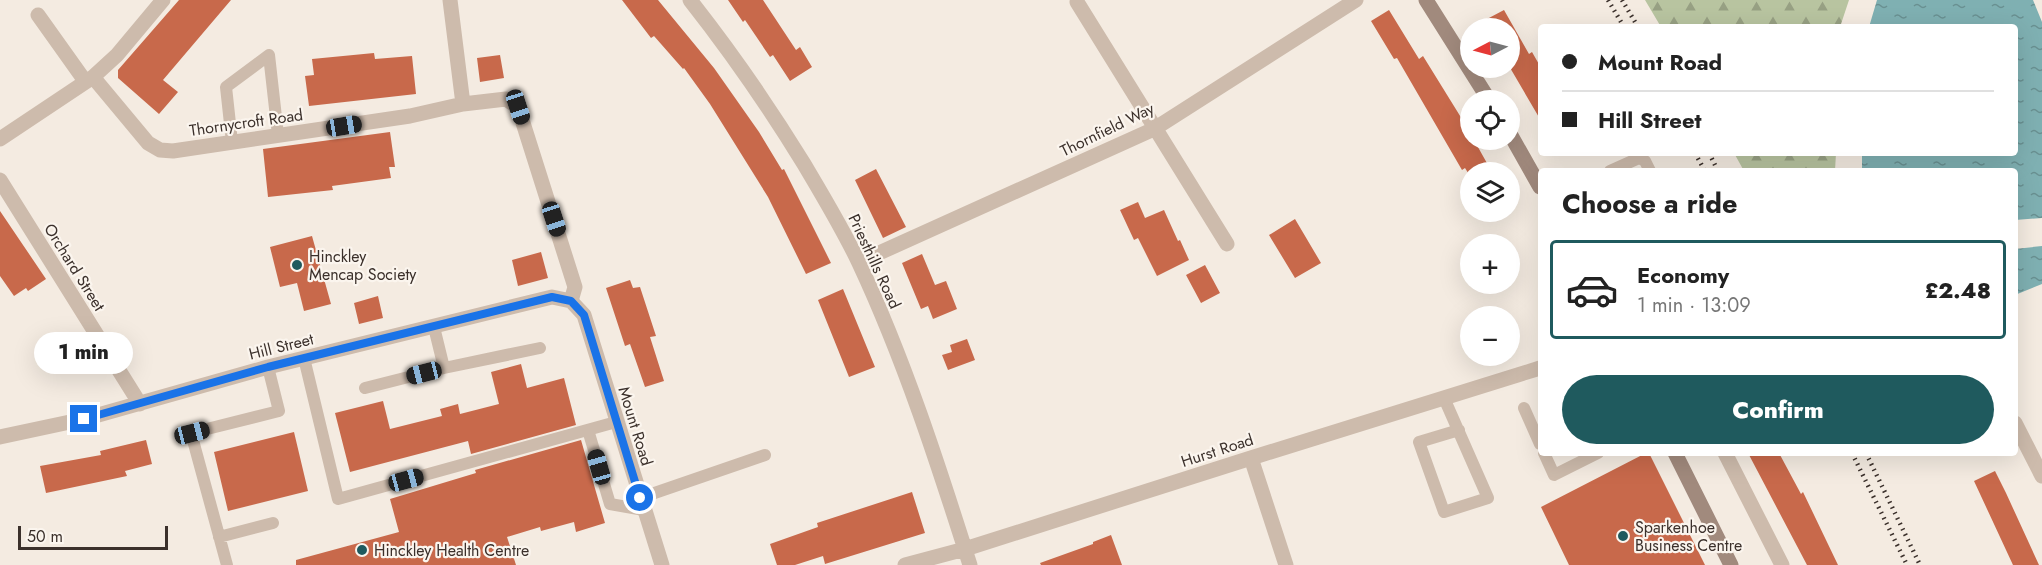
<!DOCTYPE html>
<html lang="en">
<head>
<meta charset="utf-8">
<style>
  :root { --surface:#fff; --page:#f2f2f2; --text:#222; --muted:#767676; --line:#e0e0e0; --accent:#1f5a5e }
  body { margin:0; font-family:Jost,sans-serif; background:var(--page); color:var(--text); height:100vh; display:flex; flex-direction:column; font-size:22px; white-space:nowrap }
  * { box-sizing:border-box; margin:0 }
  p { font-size:20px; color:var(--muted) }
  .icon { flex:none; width:33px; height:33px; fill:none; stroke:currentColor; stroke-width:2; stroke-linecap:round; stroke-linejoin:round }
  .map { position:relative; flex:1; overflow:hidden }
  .details { position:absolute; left:1538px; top:168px; width:480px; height:288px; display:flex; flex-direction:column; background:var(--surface); border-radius:6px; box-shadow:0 6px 24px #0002 }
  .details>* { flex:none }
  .guide { position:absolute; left:1538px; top:24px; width:480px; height:132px; border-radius:6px; box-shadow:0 6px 24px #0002; display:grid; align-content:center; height:132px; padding:0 24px; background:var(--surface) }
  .needle { width:39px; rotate:264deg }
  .fabs { position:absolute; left:1460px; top:18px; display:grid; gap:12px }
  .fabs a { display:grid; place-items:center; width:60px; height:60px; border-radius:50%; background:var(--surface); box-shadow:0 6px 24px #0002; font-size:30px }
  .scale { position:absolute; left:18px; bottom:15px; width:150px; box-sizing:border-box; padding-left:6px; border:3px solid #3b302b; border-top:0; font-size:16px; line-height:21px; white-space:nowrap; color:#3b302b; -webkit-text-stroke:4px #fbf5ee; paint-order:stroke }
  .end { position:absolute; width:27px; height:27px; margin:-14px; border:8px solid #1a73e8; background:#fff; box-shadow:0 0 0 3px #fff }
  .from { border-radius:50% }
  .bubble { position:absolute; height:42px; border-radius:21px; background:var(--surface); box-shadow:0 6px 24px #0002; font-size:20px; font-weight:800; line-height:42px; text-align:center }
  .car { position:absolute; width:18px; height:36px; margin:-18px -9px; border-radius:8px; box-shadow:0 0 4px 2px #0007; background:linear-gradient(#222 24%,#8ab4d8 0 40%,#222 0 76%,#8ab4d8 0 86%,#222 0) }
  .guide b { display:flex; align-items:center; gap:21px; height:57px; font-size:22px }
  .guide b+b { border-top:2px solid var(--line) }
  .guide i { width:15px; height:15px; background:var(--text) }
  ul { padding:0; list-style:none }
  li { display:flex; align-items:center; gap:18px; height:99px; margin:0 12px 9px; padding:0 12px; border:3px solid transparent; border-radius:6px }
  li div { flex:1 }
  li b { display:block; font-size:22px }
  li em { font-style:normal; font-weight:800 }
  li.current { border-color:var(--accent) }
  li>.icon { width:54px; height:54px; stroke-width:1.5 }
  h2 { padding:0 24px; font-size:27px; line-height:72px }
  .cta { display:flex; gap:12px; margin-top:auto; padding:12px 24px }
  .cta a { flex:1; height:69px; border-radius:36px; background:var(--accent); color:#fff; font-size:24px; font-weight:800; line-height:69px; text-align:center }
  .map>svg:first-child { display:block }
  .forest { fill:url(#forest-firs) }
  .water { fill:url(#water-ripples) }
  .building { fill:#c8694b }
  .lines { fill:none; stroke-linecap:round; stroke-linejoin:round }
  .service { stroke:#cdbbac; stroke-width:12 }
  .minor { stroke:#cdbbac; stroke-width:15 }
  .secondary { stroke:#a18a7d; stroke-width:15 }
  .rail { stroke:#3b302b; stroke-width:4.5; stroke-dasharray:1.5 4.5; stroke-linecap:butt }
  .route { stroke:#1a73e8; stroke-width:8 }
  .poi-dot { fill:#1f5a5e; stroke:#fbf5ee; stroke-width:2 }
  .labels { text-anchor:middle; stroke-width:4.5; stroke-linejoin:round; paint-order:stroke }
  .street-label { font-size:16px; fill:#3b302b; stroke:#fbf5ee }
  .poi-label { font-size:16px; fill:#3b302b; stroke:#fbf5ee; text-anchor:start }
</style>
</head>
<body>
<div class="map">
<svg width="2042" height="565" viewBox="0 0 2042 565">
  <defs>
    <pattern id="forest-firs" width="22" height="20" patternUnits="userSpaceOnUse" patternTransform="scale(1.5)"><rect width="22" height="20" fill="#b8c4a0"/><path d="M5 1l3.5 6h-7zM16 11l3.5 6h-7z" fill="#97a083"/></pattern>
    <pattern id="water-ripples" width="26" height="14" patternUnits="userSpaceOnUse" patternTransform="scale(1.5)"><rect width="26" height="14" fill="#7fb0b2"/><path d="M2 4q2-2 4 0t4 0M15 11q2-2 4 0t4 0" fill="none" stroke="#699091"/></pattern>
  </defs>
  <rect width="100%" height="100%" fill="#f4ebe1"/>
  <path class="forest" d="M1645,0h204l-9,27h-179z
    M1734,153h102l-1,18h-91z"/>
  <path class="water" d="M1877,0h156l9,22v196l-27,2 -1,-49h-152v-18h152v-126h-145z
    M2042,246v38l-27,11v-46z"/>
  <path class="building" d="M179,0h52l-68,80 15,12 -19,22 -41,-36v-8z
    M622,0h36l56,68 45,64 23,38 2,-1 47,94 -25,11 -38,-77 -58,-93 -26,-36 -1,1 -29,-33 -3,2z
    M728,0h35l33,50 4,-3 12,20 -22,14 -17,-26 -3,2 -25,-37 -2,2z
    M1389,10l30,49 4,-3 47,76v8h4l14,25 -13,7h-5v4l-5,-8 -3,2 -65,-112 -3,1 -23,-38z
    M1504,10l25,44 3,-2 8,14v53l-31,-53v-38h-39z
    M374,53l1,6 37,-3 4,38 -107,12 -4,-30 9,-1 -2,-16z
    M500,55l4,23 -24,4 -3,-24z
    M390,132l5,35h-6l2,11 -59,8 1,4 -65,7 -5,-48z
    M876,169l30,58 -23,11 -28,-58z
    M1138,202l7,16 19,-8 14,31 2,-1 9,20 -32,16 -19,-38 -4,2 -14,-30z
    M0,211l46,68 -18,12 -2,-3 -12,8 -14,-20z
    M1295,219l26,44 -26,15 -26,-43z
    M312,236l19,68 -27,7 -7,-28 -17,4 -10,-40z
    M541,252l7,26 -30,8 -6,-26z
    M922,254l13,31 11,-4 11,28 -24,10 -5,-13 -7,3 -19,-46z
    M1205,265l15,28 -19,10 -15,-28z
    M630,280l3,8 7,-1 16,49 -6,1 14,44 -19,6 -15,-43 -5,2 -19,-58z
    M843,289l32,78 -26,10 -31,-77z
    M378,296l5,22 -24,6 -5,-21z
    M967,339l8,21 -27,10 -6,-15 10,-3 -2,-7z
    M521,364l6,24 37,-10 12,47 -105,29 -3,-13 -118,31 -15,-59 48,-12 7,28 52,-13 -2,-7 18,-5 2,10 39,-10 -8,-32z
    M294,432l14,59 -80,20 -14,-59z
    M146,440l6,24 -27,7 2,5 -81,17 -6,-27 61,-11 -1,-4z
    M581,440l24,83 -29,9 -2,-10 -33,9 -1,-4 -33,10 9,28h-220v-5l103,-28 -9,-33 86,-26 -1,-3z
    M1646,453h3l56,112h-136l-28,-58z
    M1748,453h31l22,41 2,-2 35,73h-31z
    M1995,471l11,22 33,72h-26l-39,-84z
    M912,492l13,41 -100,31 -2,-8 -28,9h-18l-7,-21 48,-17 -1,-4z
    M1111,535l11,30h-81l-1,-2 53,-19v-2z"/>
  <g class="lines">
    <path class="service" d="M232,142l-6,-55 43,-32 9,80
      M1610,171l29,-13 6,3 5,10
      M304,358l34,141 278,-77
      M444,368l96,-20
      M365,388l79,-20 -10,-41
      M1444,398l44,100 -44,14 -25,-70 40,-12
      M1524,408l16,36
      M588,430l22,74 34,6
      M1544,453l10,22 44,-22
      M640,498l125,-43
      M219,537l54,-14
      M227,565l-36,-132 88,-22 -11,-44"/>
    <path class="minor" d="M450,0l13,104
      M690,0c41,52 79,107 114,164 19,32 39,65 55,99 45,96 79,201 111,302
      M1077,2l150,242
      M38,15l47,66
      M93,77l55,66 12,7 13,1 237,-35 53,-12 43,-5 12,8 57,180 -4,14
      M0,139l93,-62 24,-22 46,-55
      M0,180l140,224
      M859,262l295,-133 202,-129
      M571,301l13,14 78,250
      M2015,423l27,53
      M0,437l84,-18 184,-52 284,-70 19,4
      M1725,453l57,112
      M1251,458l35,107
      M905,565l60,-16 286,-91 289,-90"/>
    <path class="secondary" d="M1426,0l63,100
      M1509,132l31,55
      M1675,453l56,112"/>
    <path class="rail" d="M1608,0l16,27
      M1622,0l16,27
      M1695,153l10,18
      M1709,153l9,18
      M1852,453l55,112
      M1866,453l54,112"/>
  </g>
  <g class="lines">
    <path class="route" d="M84,419l184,-52 284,-70 19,4 13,14 56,183"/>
  </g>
  <g class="poi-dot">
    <circle cx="297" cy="265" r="6"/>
    <circle cx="1623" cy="536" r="6"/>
    <circle cx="362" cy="550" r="6"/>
  </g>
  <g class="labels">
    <g class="street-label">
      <text transform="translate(246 122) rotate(-8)" y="6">Thornycroft Road</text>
      <text transform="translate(1107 129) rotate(-26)" y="6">Thornfield Way</text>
      <text transform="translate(875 261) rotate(65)" y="6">Priesthills Road</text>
      <text transform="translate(75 267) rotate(58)" y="6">Orchard Street</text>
      <text transform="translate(281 346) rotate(-14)" y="6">Hill Street</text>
      <text transform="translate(636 426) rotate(73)" y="6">Mount Road</text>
      <text transform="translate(1217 450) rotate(-18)" y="6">Hurst Road</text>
    </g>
    <g class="poi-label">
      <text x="309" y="262">Hinckley<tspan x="309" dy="18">Mencap Society</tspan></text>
      <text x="1635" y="533">Sparkenhoe<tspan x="1635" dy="18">Business Centre</tspan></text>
      <text x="374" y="556">Hinckley Health Centre</text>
    </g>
  </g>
</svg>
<div class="fabs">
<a><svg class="needle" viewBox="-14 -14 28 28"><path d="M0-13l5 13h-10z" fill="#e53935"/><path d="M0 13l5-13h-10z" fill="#767676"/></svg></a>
<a><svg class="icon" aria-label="locate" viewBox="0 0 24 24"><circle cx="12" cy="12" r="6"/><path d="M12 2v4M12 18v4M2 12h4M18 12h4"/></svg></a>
<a><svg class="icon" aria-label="layers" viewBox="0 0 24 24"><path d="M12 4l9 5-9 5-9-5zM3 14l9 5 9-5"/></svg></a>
<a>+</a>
<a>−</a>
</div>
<div class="scale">50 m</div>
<i class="end from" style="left:640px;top:498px"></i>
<i class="end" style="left:84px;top:419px"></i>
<div class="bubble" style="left:34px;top:332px;width:99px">1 min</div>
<i class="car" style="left:518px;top:107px;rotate:162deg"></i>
<i class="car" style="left:344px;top:126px;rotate:81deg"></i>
<i class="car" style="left:554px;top:219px;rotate:162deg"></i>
<i class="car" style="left:424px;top:373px;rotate:256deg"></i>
<i class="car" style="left:192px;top:433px;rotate:76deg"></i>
<i class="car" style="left:599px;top:467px;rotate:344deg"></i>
<i class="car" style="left:406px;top:480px;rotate:75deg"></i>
<div class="guide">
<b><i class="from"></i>Mount Road</b>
<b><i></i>Hill Street</b>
</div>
<section class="details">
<h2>Choose a ride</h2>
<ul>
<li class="current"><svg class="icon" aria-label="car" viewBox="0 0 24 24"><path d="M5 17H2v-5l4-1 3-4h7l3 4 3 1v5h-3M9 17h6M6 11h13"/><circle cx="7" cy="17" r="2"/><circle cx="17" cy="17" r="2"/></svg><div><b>Economy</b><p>1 min · 13:09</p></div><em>£2.48</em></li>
</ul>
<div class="cta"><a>Confirm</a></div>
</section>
</div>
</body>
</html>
